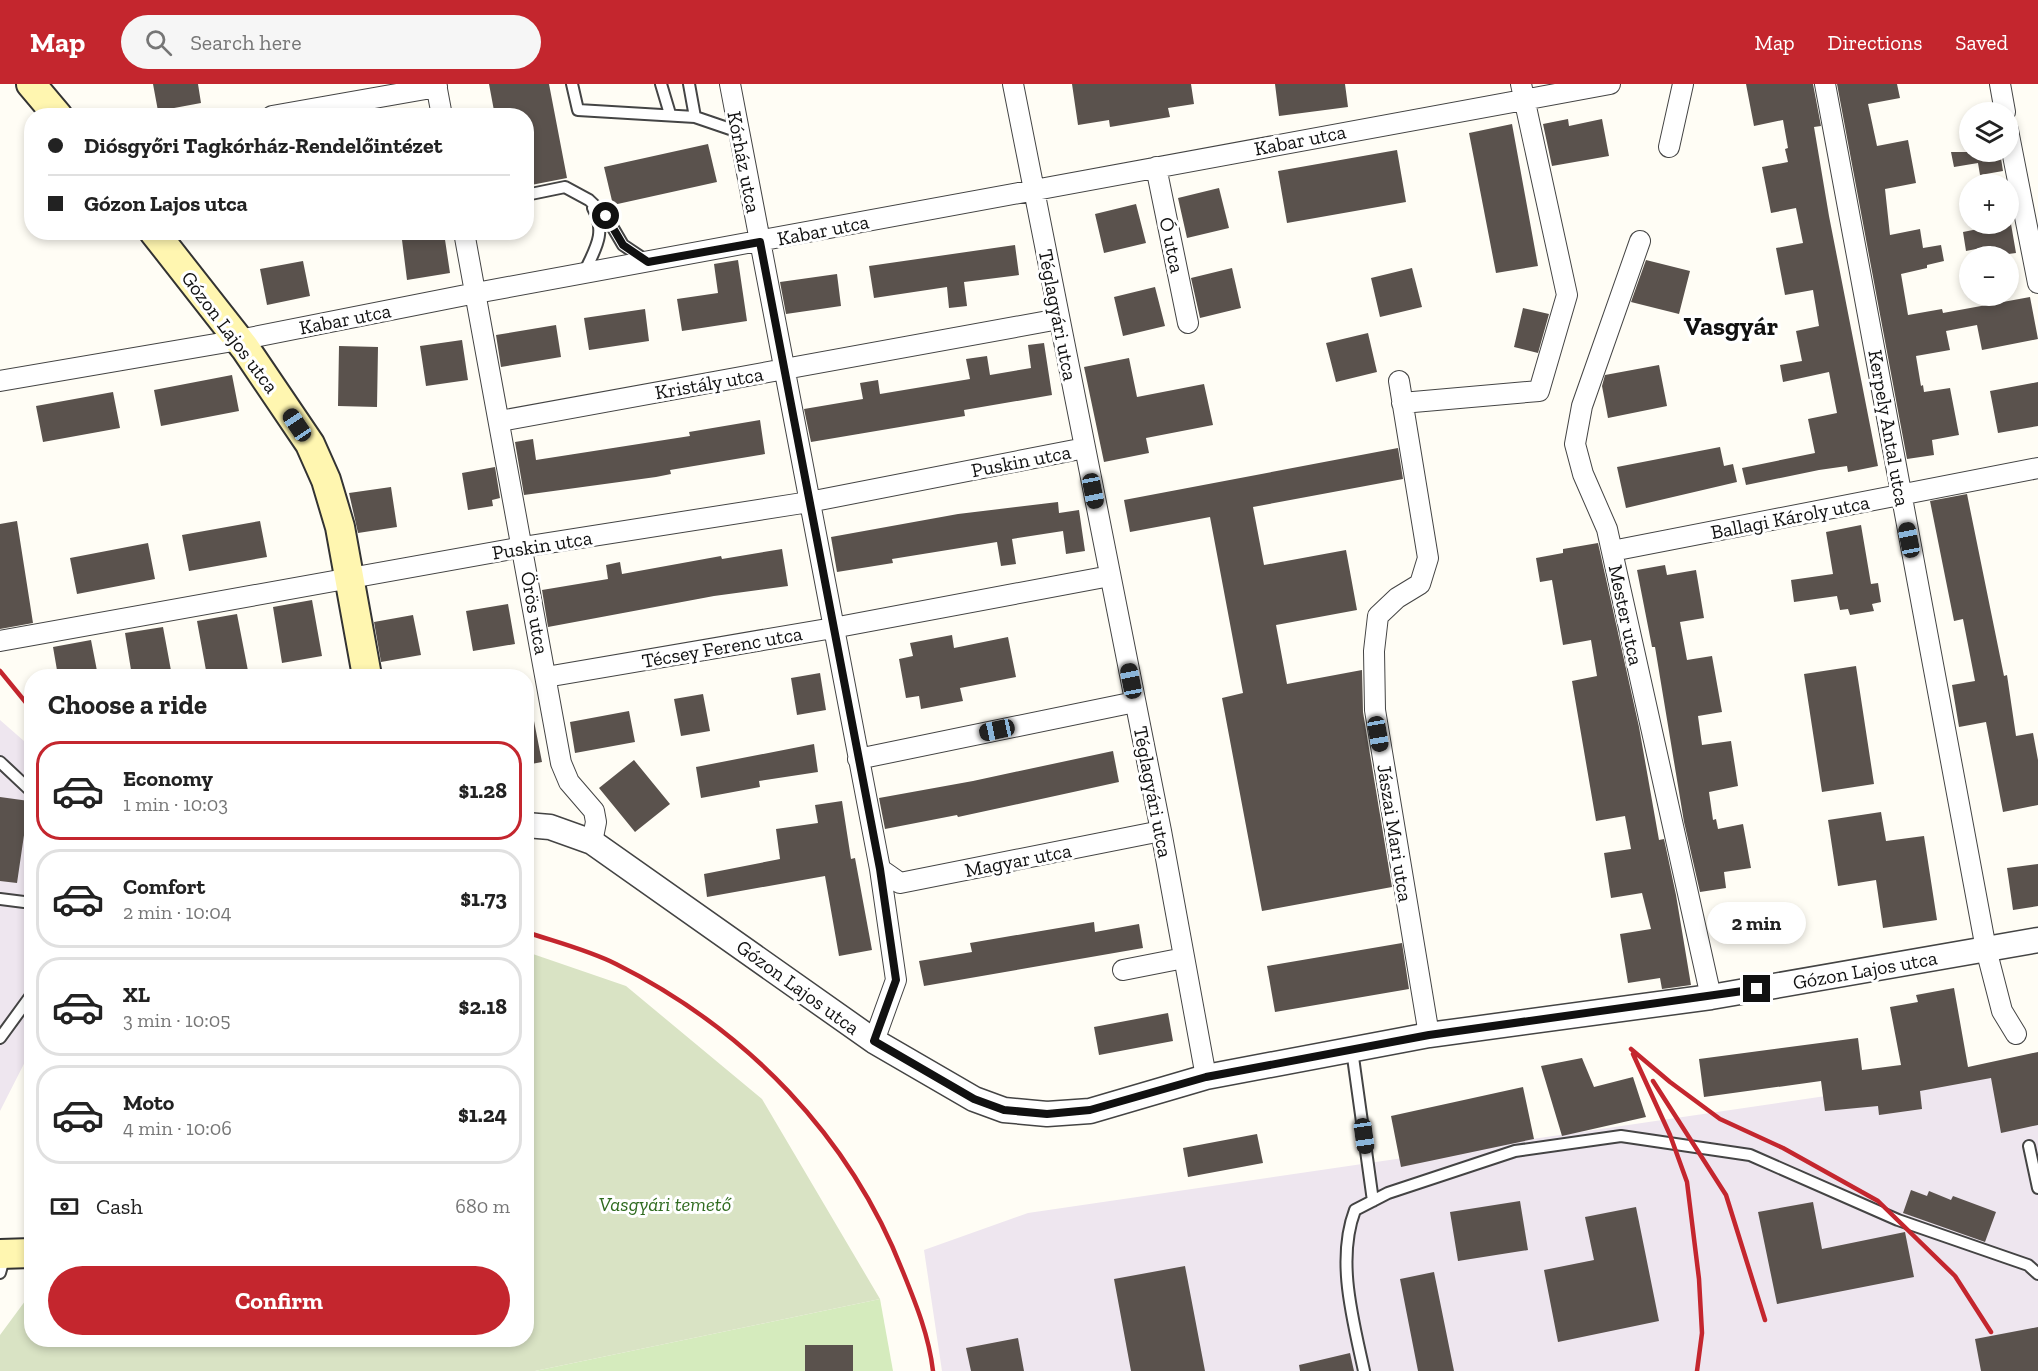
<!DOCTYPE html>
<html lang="en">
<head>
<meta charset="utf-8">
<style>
  :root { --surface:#fff; --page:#f6f6f6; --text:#222; --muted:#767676; --line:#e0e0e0; --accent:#c4262e }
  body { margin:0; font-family:"Zilla Slab",serif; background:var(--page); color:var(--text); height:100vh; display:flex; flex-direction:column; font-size:22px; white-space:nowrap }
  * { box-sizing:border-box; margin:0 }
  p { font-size:20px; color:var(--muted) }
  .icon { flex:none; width:33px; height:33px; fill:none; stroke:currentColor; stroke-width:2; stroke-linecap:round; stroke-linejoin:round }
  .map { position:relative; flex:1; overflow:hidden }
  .panel { position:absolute; left:24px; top:585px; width:510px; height:678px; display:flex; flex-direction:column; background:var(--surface); border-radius:24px; box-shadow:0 3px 9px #0003 }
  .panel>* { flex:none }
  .guide { position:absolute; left:24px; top:24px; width:510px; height:132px; border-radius:24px; box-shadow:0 3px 9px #0003; display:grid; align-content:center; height:132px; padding:0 24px; background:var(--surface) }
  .controls { position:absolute; left:1959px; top:18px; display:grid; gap:12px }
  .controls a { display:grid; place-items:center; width:60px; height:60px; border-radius:50%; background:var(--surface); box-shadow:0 3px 9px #0003; font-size:30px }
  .end { position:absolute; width:27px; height:27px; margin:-14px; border:8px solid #111; background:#fff; box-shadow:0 0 0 3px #fff }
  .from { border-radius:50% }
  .bubble { position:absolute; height:42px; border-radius:21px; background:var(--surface); box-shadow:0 3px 9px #0003; font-size:20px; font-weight:700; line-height:42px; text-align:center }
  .car { position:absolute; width:18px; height:36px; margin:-18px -9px; border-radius:8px; box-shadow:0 0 4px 2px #0007; background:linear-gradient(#222 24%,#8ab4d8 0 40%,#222 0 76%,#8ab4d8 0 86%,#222 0) }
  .guide b { display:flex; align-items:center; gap:21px; height:57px; font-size:22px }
  .guide b+b { border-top:2px solid var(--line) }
  .guide i { width:15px; height:15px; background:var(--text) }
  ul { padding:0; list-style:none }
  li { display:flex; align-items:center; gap:18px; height:99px; margin:0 12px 9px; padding:0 12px; border:3px solid var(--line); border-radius:24px }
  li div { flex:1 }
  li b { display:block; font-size:22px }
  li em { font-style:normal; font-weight:700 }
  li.active { border-color:var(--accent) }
  li>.icon { width:54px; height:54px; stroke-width:1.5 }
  h2 { padding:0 24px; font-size:27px; line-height:72px }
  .pay { display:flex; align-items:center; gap:15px; height:66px; padding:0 24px; font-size:22px }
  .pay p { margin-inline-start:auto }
  .cta { display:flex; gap:12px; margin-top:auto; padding:12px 24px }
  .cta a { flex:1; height:69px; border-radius:36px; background:var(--accent); color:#fff; font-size:24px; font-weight:700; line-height:69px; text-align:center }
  header { display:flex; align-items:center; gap:36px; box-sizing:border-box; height:84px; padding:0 30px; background:var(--accent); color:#fff }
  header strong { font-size:28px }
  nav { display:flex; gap:33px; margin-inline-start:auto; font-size:21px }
  .search { width:420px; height:54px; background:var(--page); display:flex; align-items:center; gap:15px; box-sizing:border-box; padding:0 21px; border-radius:33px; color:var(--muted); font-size:22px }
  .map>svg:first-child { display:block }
  .industrial { fill:#eee6ef }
  .green { fill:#d5ebbd }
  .cemetery { fill:#d9e3c4 }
  .building { fill:#5a524d }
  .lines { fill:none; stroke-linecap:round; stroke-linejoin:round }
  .service-casing { stroke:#444; stroke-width:14 }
  .minor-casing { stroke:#444; stroke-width:22 }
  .tertiary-casing { stroke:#444; stroke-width:27 }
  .secondary-casing { stroke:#333; stroke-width:32 }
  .service { stroke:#fff; stroke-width:10 }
  .minor { stroke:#fff; stroke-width:20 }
  .tertiary { stroke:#fff; stroke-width:24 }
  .secondary { stroke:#fff6b0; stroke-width:28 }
  .rail { stroke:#c4262e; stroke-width:4.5 }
  .route { stroke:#111; stroke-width:8 }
  .labels { text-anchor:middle; stroke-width:6; stroke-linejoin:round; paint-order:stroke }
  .street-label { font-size:20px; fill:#111; stroke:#fff }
  .park-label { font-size:20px; font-style:italic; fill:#2f6b1f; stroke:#fff }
  .district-label { font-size:26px; font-weight:bold; fill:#111; stroke:#fff }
</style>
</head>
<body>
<header>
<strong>Map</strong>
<div class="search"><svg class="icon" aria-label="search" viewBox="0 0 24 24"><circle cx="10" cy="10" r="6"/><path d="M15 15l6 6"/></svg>Search here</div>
<nav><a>Map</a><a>Directions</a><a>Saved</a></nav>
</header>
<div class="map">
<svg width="2038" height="1287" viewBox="0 0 2038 1287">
  <rect width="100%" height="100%" fill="#fffdf5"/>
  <path class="industrial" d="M0,636l32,28 -1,302 -31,61z
    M2038,981v306h-1096l-18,-121 104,-37z"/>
  <path class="green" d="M880,1215l13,72h-358z"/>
  <path class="cemetery" d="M527,868l99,34 136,113 118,200 -345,72h-535v-36l31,-42 1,47h494z"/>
  <path class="building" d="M153,0h45l3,19 -43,8z
    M489,0h60l18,94 -41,8v-70h-31z
    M1072,0h119l3,20 -26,4 2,9 -60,10 -1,-7 -31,5z
    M1275,0h70l3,23 -69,9z
    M1746,0h67l8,42 -7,1 15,89 49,250 -30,6 -1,-6 -28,4 -73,15 -4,-17 73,-15 -7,-34 29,-6 -8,-41 -46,10 -3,-17 22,-4 -6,-30 23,-5 -6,-36 -28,5 -9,-47 27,-5 -7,-35 -25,5 -9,-46 26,-5 -3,-13 3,-1 -5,-28 -29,6z
    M1837,0h60l3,14 -32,6 9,42 31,-6 8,43 -31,6 5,46 30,-6 3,19 18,-3 3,16 -17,4v3l-26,6 7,41 34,-6 1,4 87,-16 8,42 -56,11 -5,-25 -31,6 4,19 -34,6 5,30 2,-1 1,7 26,-4 9,47 -27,5 2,15 -27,4z
    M1568,35l1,7 33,-7 7,37 -57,10 -9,-42z
    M1512,40l26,142 -42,7 -27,-140z
    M708,60l9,38 -104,23 -9,-38z
    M1397,66l9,52 -119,21 -9,-52z
    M1951,68h49l3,19 -23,4 -2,-12 -24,4z
    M1219,104l10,40 -42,10 -9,-40z
    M1136,120l10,39 -42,10 -9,-39z
    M1988,140h23l5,29 -23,3 -2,-10 -25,5 -3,-19 25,-5z
    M444,149l6,40 -43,7 -5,-40z
    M1015,161l4,30 -55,7 3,24 -18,2 -2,-21 -73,11 -5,-32z
    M738,176l9,61 -65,10 -5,-32 41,-6 -4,-29z
    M1646,176l44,11 -11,43 -48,-12z
    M303,177l7,35 -43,9 -7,-36z
    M1232,184l9,40 -41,10 -9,-40z
    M1412,184l10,39 -42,10 -9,-39z
    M837,190l4,32 -55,8 -6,-32z
    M1155,203l10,39 -42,10 -9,-39z
    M1523,224l26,6 -11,39 -24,-6z
    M645,225l4,32 -60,9 -5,-32z
    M556,241l5,32 -60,10 -5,-32z
    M1368,249l9,39 -41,10 -10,-39z
    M462,256l6,40 -42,6 -6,-40z
    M1044,259l8,52 -88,15 1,6 -154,26 -7,-33 59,-10 -3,-16 18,-3 2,14 90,-15 -4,-20 21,-3 3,19 41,-7 -3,-23z
    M339,262l39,1 -1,60 -39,-1z
    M1129,274l8,39 67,-13 9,41 -67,13 3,15 -45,9 -20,-95z
    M1659,281l8,41 -59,12 -6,-32 3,-11z
    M232,291l7,36 -78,15 -7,-36z
    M2038,298v44l-40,7 -8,-42z
    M113,308l7,36 -77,14 -7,-36z
    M760,336l5,34 -95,16 1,4 -15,3 -132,18 -9,-53 18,-3 3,21 154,-24 -1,-4z
    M1720,363l4,19 9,-2 4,18 -111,26 -9,-41z
    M1398,364l5,31 -150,28 11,58 82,-15 11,60 -81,15 11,59 75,-14 1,42 29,175 -130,24 -40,-213 21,-5 -33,-176 -80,15 -6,-32z
    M495,383l5,31 -8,2 1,6 -25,4 -6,-37z
    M391,403l6,40 -39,6 -9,-40z
    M1967,410l37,182 3,-1 9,61 17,-3 5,27v45l-35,7 -17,-90 -27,5 -7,-42 23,-4 -12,-62 -9,2 -24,-120z
    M1058,418l1,11 20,-3 6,41 -19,3 -3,-23 -51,8 4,25 -15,2 -4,-24 -105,17 1,4 -56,9 -6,-35 127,-23z
    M17,437l16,102 -33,6v-105z
    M260,437l7,36 -78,14 -7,-36z
    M1861,441l10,59 7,-1 3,19 -9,2 2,7 -24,4 -2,-6 -8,1 -3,-14 -43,6 -3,-22 42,-6 -7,-42z
    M148,459l7,36 -78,15 -7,-36z
    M1598,459l41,184 20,113 5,-1 12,56 15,90 -29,4 -2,-11 -32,5 -8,-49 31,-5 -9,-36 -31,5 -7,-45 27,-4 -6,-33 -29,5 -24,-140 25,-5 -6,-36 -28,5 -11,-65 -12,2 -4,-24 27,-5v-4z
    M782,465l6,37 -74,10 -166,31 -6,-37 66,-11 -2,-14 14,-3 2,12 99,-18 1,3z
    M1665,481l2,10 29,-5 8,48 -24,4 7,38 25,-4 10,56 -24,4 4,29 29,-4 7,45 -29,6 4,28 3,-1 2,10 25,-5 8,44 -27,4 2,16 -26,4 -16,-70 -29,-175h-3l-15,-77z
    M312,516l10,56 -40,7 -9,-56z
    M508,520l7,40 -42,7 -7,-40z
    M237,530l12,62h-42l-10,-55z
    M413,531l8,40 -40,7 -7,-40z
    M163,543l9,49h-40l-7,-43z
    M952,551l2,13 54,-11 8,40 -56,11 3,13 -42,8 -2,-13 -13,2 -7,-39 14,-3 -3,-13z
    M91,556l7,36h-40l-5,-29z
    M1856,582l18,118 -52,8 -18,-118z
    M820,589l6,37 -29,5 -6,-37z
    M703,610l7,37 -29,5 -7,-37z
    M629,627l6,31 -60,11 -5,-31z
    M534,637l8,41 -16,3v-43z
    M814,660l4,28 -59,9 1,6 -59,11 -5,-31z
    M1113,667l6,31 -161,35 -1,-2 -72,14 -6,-31 94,-17z
    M634,676l36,44 -35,28 -36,-44z
    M0,713l29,4 -12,82 -17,-2z
    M842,717l9,58 4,-1 17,92 -33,6 -14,-80 -118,21 -3,-23 76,-15 -4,-30 42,-6 -3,-18z
    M1881,728l5,29 38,-5 13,84 -54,8 -7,-48 -38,6 -10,-66z
    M2038,780v42l-25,4 -6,-42z
    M1094,838l1,10 44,-8 4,24 -219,38 -5,-25 53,-9 -2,-9z
    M1402,859l7,46 -134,23 -8,-46z
    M1954,904l14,79 70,-15v73l-37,8 -10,-55 -71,13 2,18 -43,6 -1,-9 -53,5 -4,-30 -117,16 -5,-38 159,-21 4,32 39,-5 -11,-58 28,-5 -2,-7z
    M1168,929l5,28 -74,14 -5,-28z
    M1582,974l12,29 39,-10 13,40 -84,19 -21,-70z
    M1523,1003l11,52 -133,28 -10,-51z
    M1257,1050l6,29 -75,14 -5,-29z
    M1911,1106l16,6 2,-5 22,9 2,-4 43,16 -11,30 -82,-29z
    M1520,1117l8,49 -70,11 -8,-49z
    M1813,1118l9,47 83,-17 9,45 -137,27 -19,-92z
    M1636,1123l23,114 -101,21 -14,-72 50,-10 -9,-43z
    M1185,1182l20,105h-74l-17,-92z
    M1434,1188l20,99h-36l-18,-92z
    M2038,1243v44h-57l-6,-32z
    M1018,1254l6,33h-53l-5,-23z
    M805,1261h48v26h-48z
    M1350,1269l4,18h-54l-1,-6z"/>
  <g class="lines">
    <defs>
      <path id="service" d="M572,0l6,26 117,7 44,15
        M661,0l9,30
        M689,0l6,33
        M526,111l39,-8 24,13 17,16 17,29 24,16
        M584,189c11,-24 23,-40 9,-65
        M0,678l32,30
        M0,815l32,4
        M0,954l32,-44
        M1352,966l21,151
        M2029,1062l9,42
        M0,1189l5,-18
        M1364,1287c-11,-51 -28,-111 -9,-161l33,-17 127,-42 106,-15 129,19 148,65 130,45 10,9"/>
      <path id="minor" d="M436,0l6,32
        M730,0l150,785 16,111 -22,61
        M1013,0l148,747 45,246
        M1825,0l161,865 16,62 14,23
        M2000,0l5,28
        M272,32l165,-29
        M2008,46l30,153
        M1669,63l14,-63
        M1156,83l32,156
        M464,148l97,531 8,19 25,29 2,11 -4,20
        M1640,157l-58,165 -7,38 8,30 24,55 104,468
        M0,297l239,-41 237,-47 1134,-209
        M1399,297l29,177 -8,26 -23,14 -19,18 -4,35 1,59 54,325
        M1402,319l137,-12 28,-96 -46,-211
        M500,337l559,-102
        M1612,467l426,-83
        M0,557l523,-94 286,-45 276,-54
        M546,593l287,-49 277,-52
        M858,675l277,-57
        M880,785l20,14 261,-52
        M1123,886l61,-12"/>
      <path id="tertiary" d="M526,741l24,2 42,15 282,199 100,58 30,11 43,4 43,-3 116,-34 223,-42 282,-38 327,-57"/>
      <path id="secondary" d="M31,0l27,32
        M154,148l91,116 65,96 16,36 14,47 27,149
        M0,1170l32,-1"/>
    </defs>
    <use href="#service" class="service-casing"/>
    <use href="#minor" class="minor-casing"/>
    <use href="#tertiary" class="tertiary-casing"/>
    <use href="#secondary" class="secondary-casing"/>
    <use href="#service" class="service"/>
    <use href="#minor" class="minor"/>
    <use href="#tertiary" class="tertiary"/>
    <use href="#secondary" class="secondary"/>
    <path class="rail" d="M0,587l32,39
      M526,848c30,10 62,18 90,32 130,65 234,172 287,308 13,32 26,64 30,99
      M1631,965l39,33 50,37 63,29 95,53 77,75 36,56
      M1633,970l37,81 17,47 12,97 3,54 -5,38
      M1653,997l73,114 39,125"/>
  </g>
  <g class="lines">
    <path class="route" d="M606,132l17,29 25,17 112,-20 120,627 16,111 -22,61 100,58 30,11 43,4 43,-4 116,-33 223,-42 328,-46"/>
  </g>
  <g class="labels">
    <g class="street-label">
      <text transform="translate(1300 56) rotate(-11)" y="7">Kabar utca</text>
      <text transform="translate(744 78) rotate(79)" y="7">Kórház utca</text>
      <text transform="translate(823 146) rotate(-11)" y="7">Kabar utca</text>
      <text transform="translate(1172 161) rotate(78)" y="7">Ó utca</text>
      <text transform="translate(1058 231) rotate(79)" y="7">Téglagyári utca</text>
      <text transform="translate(345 235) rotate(-11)" y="7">Kabar utca</text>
      <text transform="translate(230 248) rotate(53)" y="7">Gózon Lajos utca</text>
      <text transform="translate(709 299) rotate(-10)" y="7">Kristály utca</text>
      <text transform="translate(1889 344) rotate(80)" y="7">Kerpely Antal utca</text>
      <text transform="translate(1021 377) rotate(-11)" y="7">Puskin utca</text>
      <text transform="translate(1790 433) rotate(-11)" y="7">Ballagi Károly utca</text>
      <text transform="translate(542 461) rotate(-9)" y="7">Puskin utca</text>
      <text transform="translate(535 529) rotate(80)" y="7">Örös utca</text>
      <text transform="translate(1626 531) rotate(78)" y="7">Mester utca</text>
      <text transform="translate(722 563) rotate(-10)" y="7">Técsey Ferenc utca</text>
      <text transform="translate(1153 708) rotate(79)" y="7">Téglagyári utca</text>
      <text transform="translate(1395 749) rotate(81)" y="7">Jászai Mari utca</text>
      <text transform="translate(1018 776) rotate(-11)" y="7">Magyar utca</text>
      <text transform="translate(1865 886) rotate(-10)" y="7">Gózon Lajos utca</text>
      <text transform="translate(798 903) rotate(36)" y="7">Gózon Lajos utca</text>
    </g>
    <g class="park-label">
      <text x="665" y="1127">Vasgyári temető</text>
    </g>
    <g class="district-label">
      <text x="1731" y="251">Vasgyár</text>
    </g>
  </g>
</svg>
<div class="controls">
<a><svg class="icon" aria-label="layers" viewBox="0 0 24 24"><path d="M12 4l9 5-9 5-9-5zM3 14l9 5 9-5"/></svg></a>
<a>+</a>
<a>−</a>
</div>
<i class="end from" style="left:606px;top:132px"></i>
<i class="end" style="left:1757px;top:905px"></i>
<div class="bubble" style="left:1707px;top:818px;width:99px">2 min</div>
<i class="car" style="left:297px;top:341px;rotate:326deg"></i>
<i class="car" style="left:1093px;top:407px;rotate:169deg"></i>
<i class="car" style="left:1909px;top:456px;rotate:349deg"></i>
<i class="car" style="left:1131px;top:597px;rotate:349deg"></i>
<i class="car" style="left:997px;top:646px;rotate:258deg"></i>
<i class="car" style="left:1378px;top:650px;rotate:170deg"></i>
<i class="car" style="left:1364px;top:1052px;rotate:172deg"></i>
<div class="guide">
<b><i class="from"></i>Diósgyőri Tagkórház-Rendelőintézet</b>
<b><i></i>Gózon Lajos utca</b>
</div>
<section class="panel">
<h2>Choose a ride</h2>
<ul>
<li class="active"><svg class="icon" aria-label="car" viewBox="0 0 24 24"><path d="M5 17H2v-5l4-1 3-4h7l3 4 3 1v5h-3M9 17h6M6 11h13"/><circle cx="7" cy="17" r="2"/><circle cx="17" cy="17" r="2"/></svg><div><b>Economy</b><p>1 min · 10:03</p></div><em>$1.28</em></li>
<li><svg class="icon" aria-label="car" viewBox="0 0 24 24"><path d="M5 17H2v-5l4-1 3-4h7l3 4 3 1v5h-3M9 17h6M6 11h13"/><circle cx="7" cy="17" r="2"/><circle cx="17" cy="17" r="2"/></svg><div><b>Comfort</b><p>2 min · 10:04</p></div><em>$1.73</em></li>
<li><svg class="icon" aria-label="car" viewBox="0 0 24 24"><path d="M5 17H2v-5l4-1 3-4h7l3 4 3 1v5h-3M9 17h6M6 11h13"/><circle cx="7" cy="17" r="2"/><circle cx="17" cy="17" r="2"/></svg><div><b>XL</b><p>3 min · 10:05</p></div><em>$2.18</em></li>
<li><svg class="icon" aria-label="car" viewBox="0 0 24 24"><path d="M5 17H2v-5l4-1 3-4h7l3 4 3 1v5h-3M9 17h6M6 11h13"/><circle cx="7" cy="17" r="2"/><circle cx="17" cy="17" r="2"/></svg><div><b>Moto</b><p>4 min · 10:06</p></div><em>$1.24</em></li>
</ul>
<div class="pay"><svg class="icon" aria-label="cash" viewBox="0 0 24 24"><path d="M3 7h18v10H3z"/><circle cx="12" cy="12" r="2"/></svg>Cash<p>680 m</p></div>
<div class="cta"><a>Confirm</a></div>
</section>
</div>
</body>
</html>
